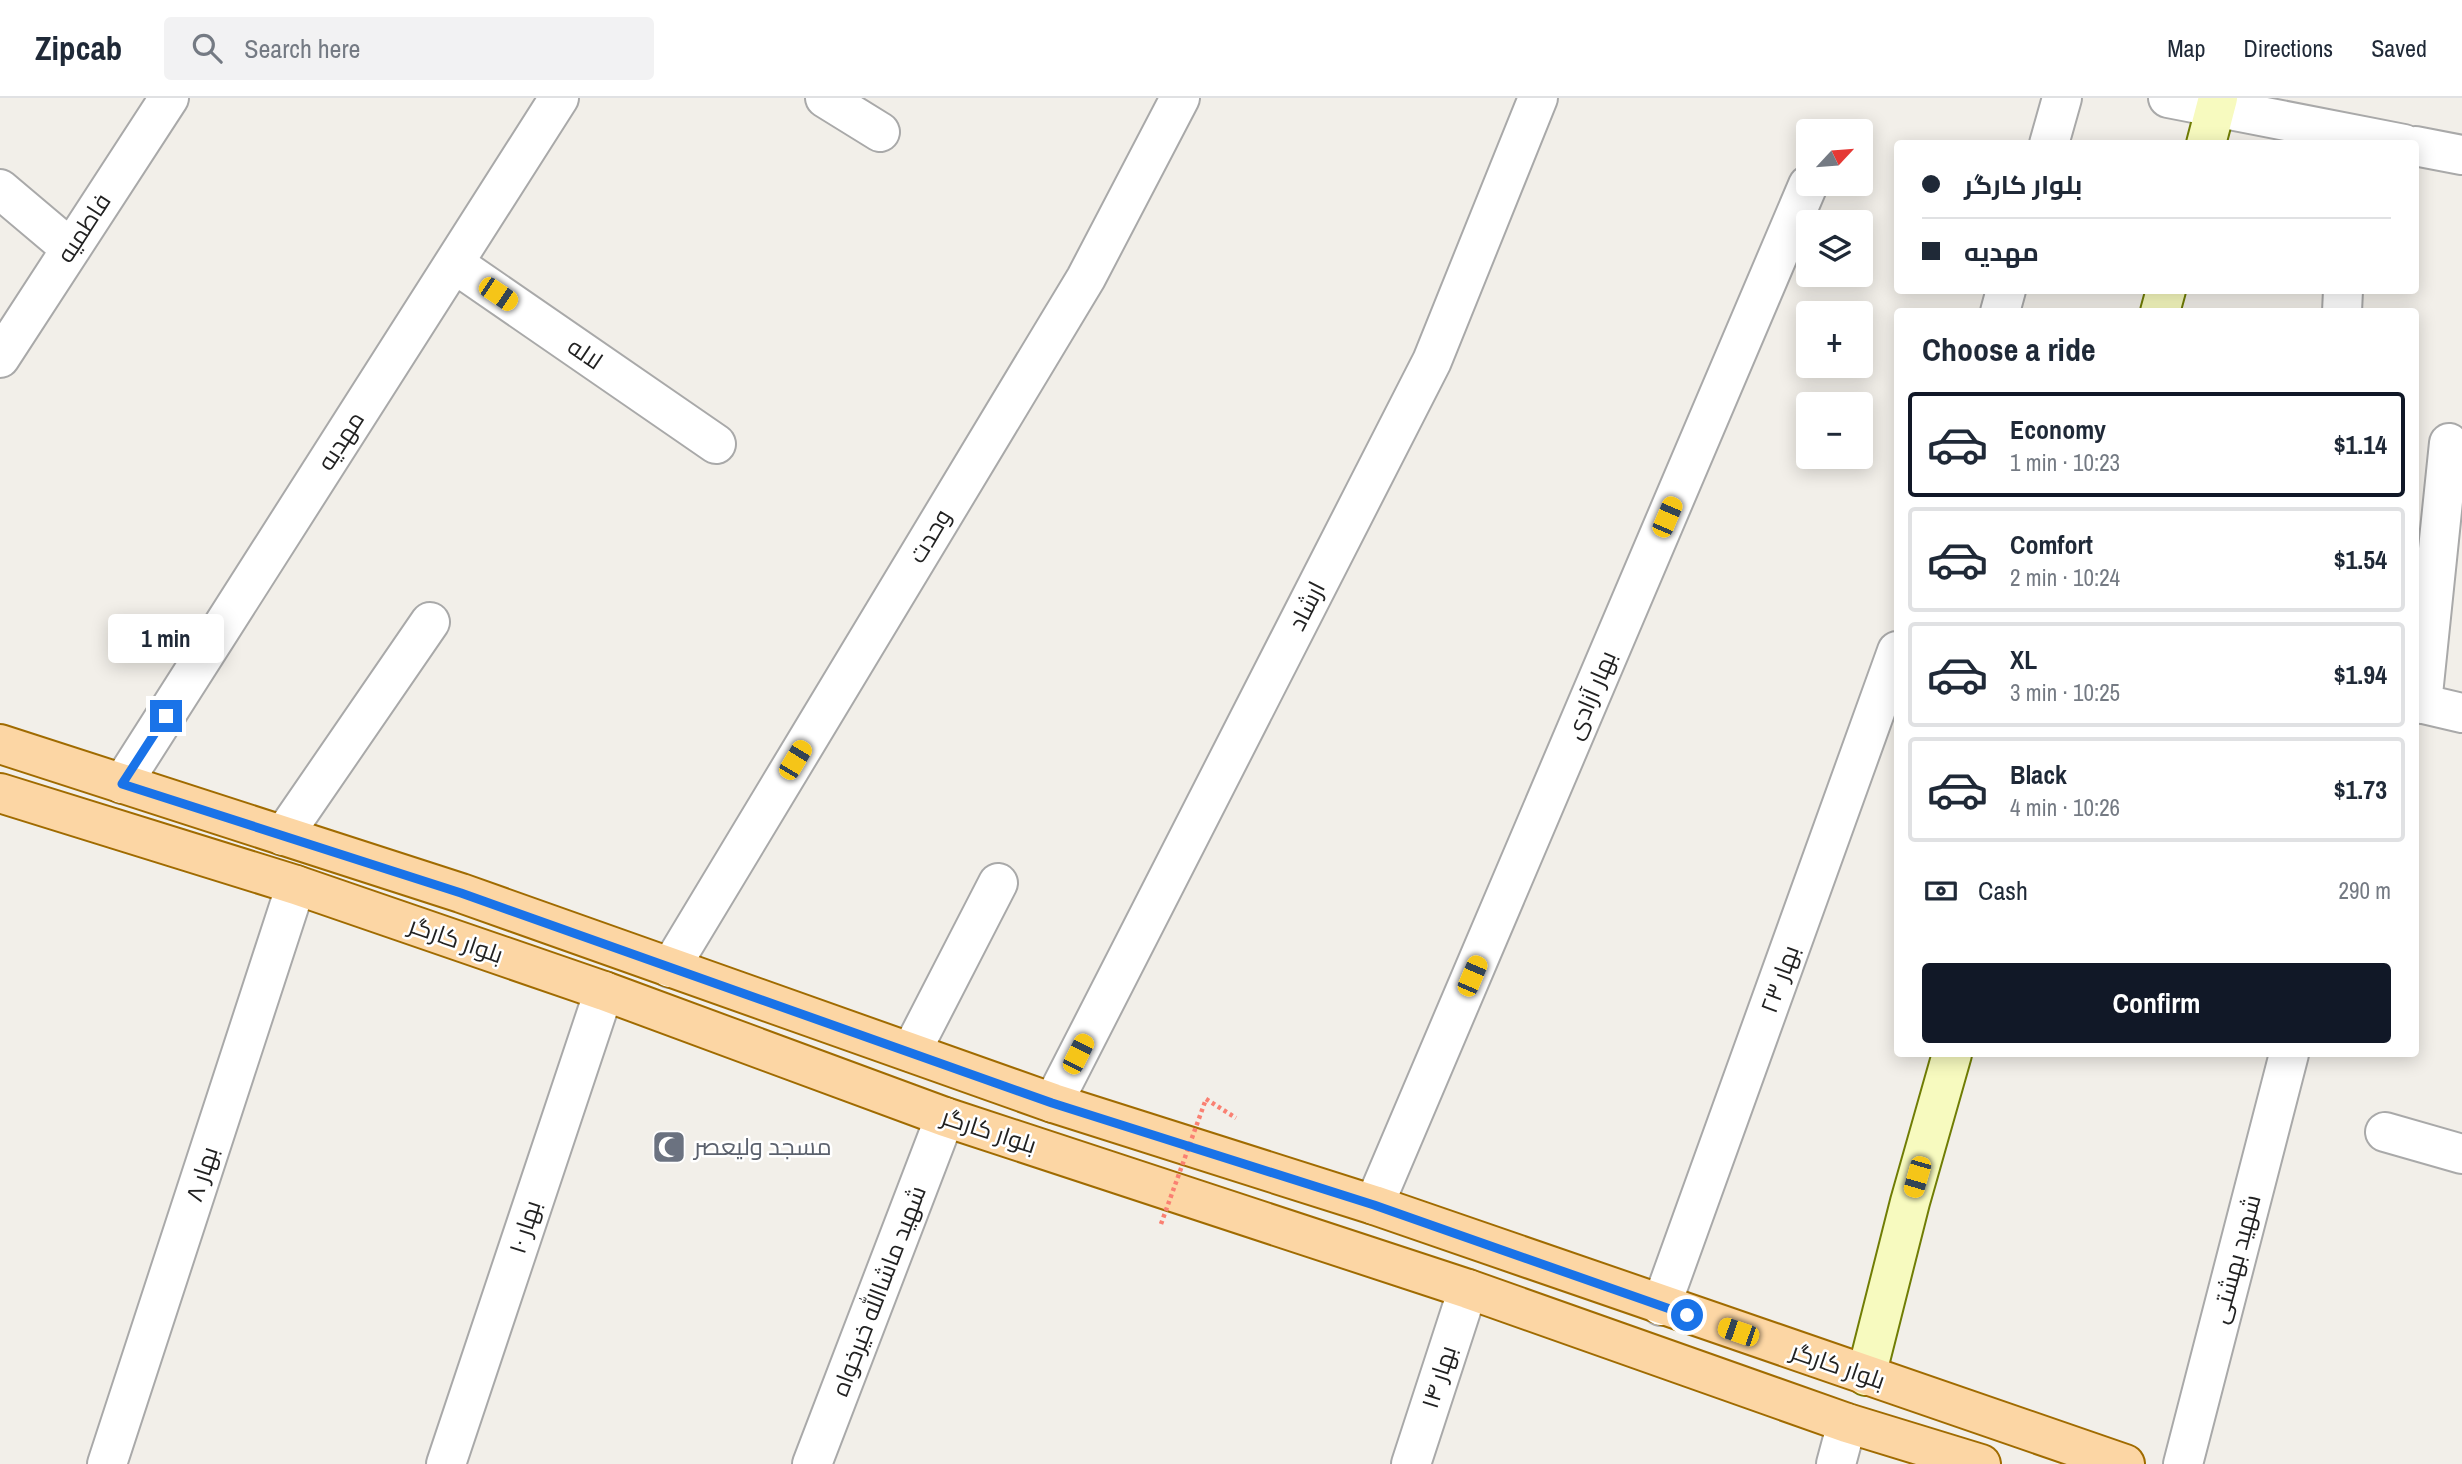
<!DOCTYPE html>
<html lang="en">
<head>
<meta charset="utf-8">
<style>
  :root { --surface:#fff; --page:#f2f2f3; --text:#1f2937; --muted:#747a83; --line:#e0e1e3; --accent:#111827 }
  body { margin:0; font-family:"Archivo Narrow",Cairo,sans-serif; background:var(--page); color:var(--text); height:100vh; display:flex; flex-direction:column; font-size:26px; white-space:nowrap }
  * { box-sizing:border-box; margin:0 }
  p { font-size:23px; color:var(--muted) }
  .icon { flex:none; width:38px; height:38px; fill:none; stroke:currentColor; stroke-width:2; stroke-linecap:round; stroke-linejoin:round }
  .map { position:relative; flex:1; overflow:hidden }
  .sheet { position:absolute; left:1894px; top:210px; width:525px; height:749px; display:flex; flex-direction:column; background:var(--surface); border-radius:7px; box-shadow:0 4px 18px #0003 }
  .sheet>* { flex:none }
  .guide { position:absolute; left:1894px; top:42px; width:525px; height:154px; border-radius:7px; box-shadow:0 4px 18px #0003; display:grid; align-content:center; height:154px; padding:0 28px; background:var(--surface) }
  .needle { width:46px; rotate:64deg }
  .buttons { position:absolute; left:1796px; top:21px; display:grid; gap:14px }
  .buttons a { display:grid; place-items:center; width:77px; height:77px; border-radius:7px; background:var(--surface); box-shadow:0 4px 18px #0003; font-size:35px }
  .end { position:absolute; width:32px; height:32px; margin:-16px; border:9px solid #1a73e8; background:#fff; box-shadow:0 0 0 4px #fff }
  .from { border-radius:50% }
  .bubble { position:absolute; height:49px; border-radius:7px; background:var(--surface); box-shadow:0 4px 18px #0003; font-size:23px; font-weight:700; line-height:49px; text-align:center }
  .car { position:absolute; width:21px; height:42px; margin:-21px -10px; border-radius:9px; box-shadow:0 0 5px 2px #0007; background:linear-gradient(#f5c518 24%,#345 0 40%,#f5c518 0 76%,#345 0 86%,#f5c518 0) }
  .guide b { display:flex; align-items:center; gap:24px; height:66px; font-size:26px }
  .guide b+b { border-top:2px solid var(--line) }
  .guide i { width:18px; height:18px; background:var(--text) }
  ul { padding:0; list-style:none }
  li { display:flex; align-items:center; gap:21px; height:105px; margin:0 14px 10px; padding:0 14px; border:4px solid var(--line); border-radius:7px }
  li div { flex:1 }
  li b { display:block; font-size:26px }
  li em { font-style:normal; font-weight:700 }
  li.selected { border-color:var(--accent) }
  li>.icon { width:63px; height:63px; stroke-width:1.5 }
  h2 { padding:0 28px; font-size:32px; line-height:84px }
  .pay { display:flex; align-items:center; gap:18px; height:77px; padding:0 28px; font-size:26px }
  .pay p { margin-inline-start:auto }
  .button { display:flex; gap:14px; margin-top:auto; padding:14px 28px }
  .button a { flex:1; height:80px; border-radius:7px; background:var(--accent); color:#fff; font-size:28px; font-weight:700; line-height:80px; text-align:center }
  header { display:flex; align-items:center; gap:42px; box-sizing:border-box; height:98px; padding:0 35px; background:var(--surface); border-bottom:2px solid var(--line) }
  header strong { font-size:33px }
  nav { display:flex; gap:38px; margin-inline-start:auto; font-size:24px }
  .search { width:490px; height:63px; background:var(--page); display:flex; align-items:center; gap:18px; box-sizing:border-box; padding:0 24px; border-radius:7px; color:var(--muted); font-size:26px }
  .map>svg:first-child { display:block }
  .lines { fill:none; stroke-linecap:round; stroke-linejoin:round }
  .street-casing { stroke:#a9a9a9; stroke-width:42 }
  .secondary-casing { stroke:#707d05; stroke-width:42 }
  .primary-casing { stroke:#a06b00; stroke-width:42 }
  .path { stroke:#fa8072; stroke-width:4.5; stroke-dasharray:3.5 3.5; stroke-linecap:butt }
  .street { stroke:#fff; stroke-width:38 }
  .secondary { stroke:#f7fabf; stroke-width:38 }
  .primary { stroke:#fcd6a4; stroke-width:38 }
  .path-bridge { stroke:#fa8072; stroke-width:4.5; stroke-dasharray:3.5 3.5; stroke-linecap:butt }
  .route { stroke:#1a73e8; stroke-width:9 }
  .labels { text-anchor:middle; stroke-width:5; stroke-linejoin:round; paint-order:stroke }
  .street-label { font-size:24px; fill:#222; stroke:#fff }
  .worship-label { font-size:24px; fill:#5b616d; stroke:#fff; text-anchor:start }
</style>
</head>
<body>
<header>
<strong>Zipcab</strong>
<div class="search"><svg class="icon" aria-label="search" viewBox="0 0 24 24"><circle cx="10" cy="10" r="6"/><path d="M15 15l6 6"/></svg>Search here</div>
<nav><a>Map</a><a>Directions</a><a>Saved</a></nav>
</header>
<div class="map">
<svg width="2462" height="1366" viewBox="0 0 2462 1366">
  <rect width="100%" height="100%" fill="#f2efe9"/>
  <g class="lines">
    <defs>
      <path id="street" d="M825,0l55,34
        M2168,0l236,46
        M2049,46l13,-46
        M2415,48l47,9
        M0,91l71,60
        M455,166l261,180
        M2000,214l6,-22
        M2342,214l1,-22
        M0,260l169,-260
        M2415,604l47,11
        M2422,606l27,-261
        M122,686l437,-686
        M283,738l147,-214
        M670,870l416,-690 94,-180
        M911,954l87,-169
        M1053,1005l379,-742 106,-263
        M2385,1034l77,22
        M1374,1107l434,-1020
        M1661,1208l236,-655
        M107,1366l189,-579
        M446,1366l158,-473
        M812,1366l133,-347
        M1411,1366l57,-175
        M1836,1366l11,-41
        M2183,1366l106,-410"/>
      <path id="secondary" d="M2206,46l12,-46
        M2160,214l6,-22
        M1866,1278l44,-174 42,-148"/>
      <path id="primary" d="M0,646l461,149 592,210 321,102 751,259
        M0,695l296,92 308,106 341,126 523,172 379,134 134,41"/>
    </defs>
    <use href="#street" class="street-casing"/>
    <use href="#secondary" class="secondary-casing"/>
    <use href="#primary" class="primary-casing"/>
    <path class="path" d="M1206,1001l30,19"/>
    <use href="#street" class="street"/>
    <use href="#secondary" class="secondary"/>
    <use href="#primary" class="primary"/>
    <path class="path-bridge" d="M1161,1126l45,-125"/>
  </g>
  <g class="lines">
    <path class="route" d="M166,618l-44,68 339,109 591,210 322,102 313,110"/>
  </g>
  <defs>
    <symbol id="mosque-square" viewBox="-11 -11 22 22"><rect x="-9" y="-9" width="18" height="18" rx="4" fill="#6b7280" stroke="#fff"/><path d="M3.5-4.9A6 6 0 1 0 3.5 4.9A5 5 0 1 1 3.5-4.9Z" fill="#fff"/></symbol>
  </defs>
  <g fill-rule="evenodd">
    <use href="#mosque-square" x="650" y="1030" width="38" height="38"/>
  </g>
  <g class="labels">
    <g class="street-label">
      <text transform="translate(84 130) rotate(-57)" y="8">فاطمیه</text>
      <text transform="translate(585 256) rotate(34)" y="8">لاله</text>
      <text transform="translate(341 343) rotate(-57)" y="8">مهدیه</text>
      <text transform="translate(930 438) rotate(-59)" y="8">وحدت</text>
      <text transform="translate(1307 508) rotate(-63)" y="8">ارشاد</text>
      <text transform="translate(1591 597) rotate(-67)" y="8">بهار آزادی</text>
      <text transform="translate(456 842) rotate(19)" y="8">بلوار کارگر</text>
      <text transform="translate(1780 881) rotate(-70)" y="8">بهار ۲۳</text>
      <text transform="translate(989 1033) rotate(18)" y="8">بلوار کارگر</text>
      <text transform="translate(202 1076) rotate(-72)" y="8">بهار ۸</text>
      <text transform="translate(525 1129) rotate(-72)" y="8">بهار ۱۰</text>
      <text transform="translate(2236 1161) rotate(-75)" y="8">شهید بهشتی</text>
      <text transform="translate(879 1193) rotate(-69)" y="8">شهید ماشاالله خیرخواه</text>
      <text transform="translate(1838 1268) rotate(19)" y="8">بلوار کارگر</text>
      <text transform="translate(1439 1279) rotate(-72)" y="8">بهار ۱۴</text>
    </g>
    <g class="worship-label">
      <text x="694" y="1057">مسجد ولیعصر</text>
    </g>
  </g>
</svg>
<div class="buttons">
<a><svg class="needle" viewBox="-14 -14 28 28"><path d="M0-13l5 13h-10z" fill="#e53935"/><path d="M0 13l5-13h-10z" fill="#747a83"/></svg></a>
<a><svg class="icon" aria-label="layers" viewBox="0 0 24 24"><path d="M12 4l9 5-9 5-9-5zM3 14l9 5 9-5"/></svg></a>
<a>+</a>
<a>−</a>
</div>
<i class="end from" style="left:1687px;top:1217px"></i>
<i class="end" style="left:166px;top:618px"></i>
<div class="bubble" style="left:108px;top:516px;width:116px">1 min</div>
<i class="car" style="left:498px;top:196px;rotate:124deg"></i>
<i class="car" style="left:1667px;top:419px;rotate:23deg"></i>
<i class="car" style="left:795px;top:662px;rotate:31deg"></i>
<i class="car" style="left:1472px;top:878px;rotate:23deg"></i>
<i class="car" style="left:1078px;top:956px;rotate:27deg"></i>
<i class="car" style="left:1917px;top:1079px;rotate:196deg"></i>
<i class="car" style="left:1738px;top:1234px;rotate:289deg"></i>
<div class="guide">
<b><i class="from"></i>بلوار کارگر</b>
<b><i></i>مهدیه</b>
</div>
<section class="sheet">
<h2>Choose a ride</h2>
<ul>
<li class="selected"><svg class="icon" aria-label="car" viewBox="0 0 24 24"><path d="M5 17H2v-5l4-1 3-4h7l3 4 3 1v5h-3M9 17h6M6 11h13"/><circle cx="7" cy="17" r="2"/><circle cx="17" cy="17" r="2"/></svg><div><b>Economy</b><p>1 min · 10:23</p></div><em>$1.14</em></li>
<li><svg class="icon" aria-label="car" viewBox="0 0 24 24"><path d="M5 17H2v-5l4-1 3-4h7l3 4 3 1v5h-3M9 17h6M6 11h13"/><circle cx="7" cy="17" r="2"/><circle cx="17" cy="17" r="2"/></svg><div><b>Comfort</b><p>2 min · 10:24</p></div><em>$1.54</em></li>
<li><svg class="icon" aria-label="car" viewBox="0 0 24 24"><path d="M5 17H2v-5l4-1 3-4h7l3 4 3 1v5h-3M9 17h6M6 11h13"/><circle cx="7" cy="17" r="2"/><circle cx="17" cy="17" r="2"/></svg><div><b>XL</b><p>3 min · 10:25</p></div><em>$1.94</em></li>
<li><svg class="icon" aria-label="car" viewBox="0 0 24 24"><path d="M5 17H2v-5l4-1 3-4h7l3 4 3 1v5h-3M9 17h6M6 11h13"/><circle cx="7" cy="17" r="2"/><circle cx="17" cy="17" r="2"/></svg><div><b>Black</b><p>4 min · 10:26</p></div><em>$1.73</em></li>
</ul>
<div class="pay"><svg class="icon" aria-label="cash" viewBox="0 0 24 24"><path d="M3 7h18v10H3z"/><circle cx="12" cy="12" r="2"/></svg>Cash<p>290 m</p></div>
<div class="button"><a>Confirm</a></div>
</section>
</div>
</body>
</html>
